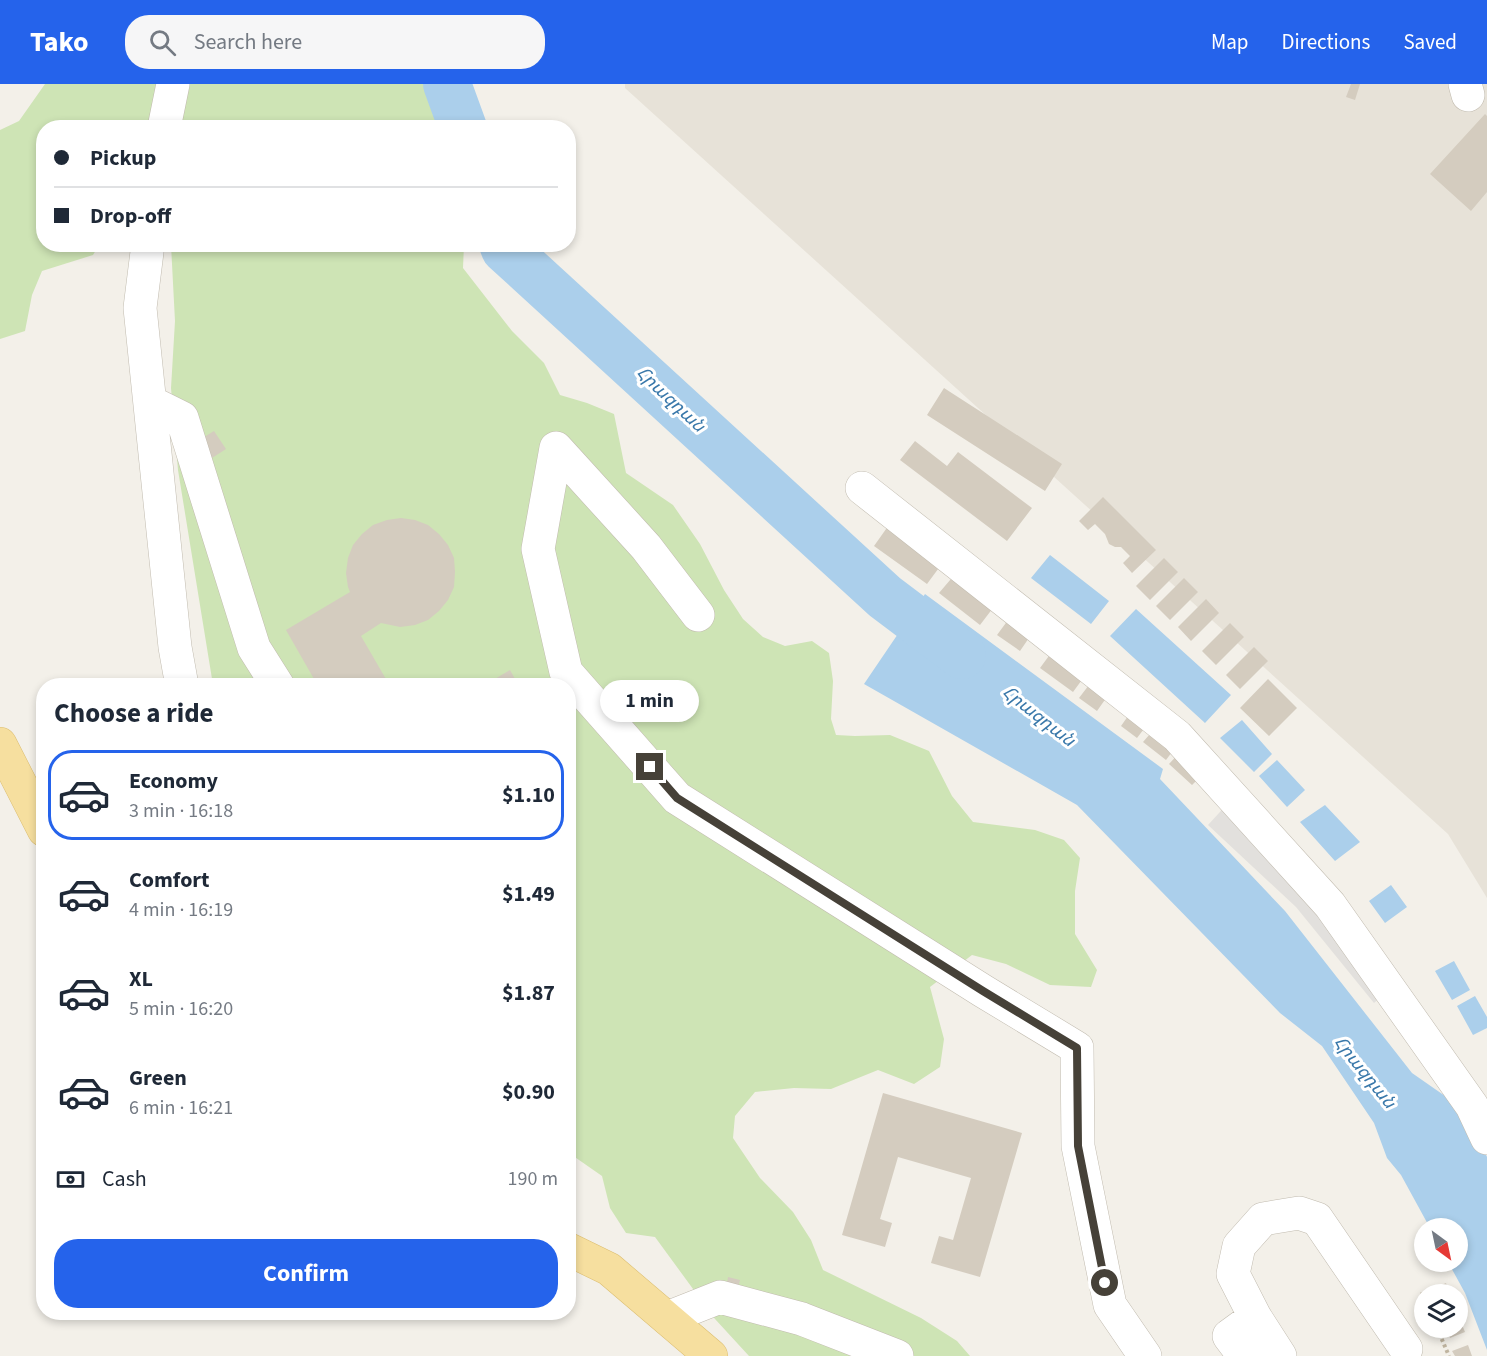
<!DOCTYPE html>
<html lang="en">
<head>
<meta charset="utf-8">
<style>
  :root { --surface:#fff; --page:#f6f6f7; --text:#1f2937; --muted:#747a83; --line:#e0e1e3; --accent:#2563eb }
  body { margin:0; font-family:"Source Sans 3","Noto Sans Armenian",sans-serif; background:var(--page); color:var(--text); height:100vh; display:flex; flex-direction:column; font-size:22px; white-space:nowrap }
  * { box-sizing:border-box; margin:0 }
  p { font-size:20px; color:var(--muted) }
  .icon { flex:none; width:33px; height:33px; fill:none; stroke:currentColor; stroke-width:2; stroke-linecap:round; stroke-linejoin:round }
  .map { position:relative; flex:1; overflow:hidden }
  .sheet { position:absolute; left:36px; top:594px; width:540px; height:642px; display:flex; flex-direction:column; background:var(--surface); border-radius:24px; box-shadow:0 3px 9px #0003 }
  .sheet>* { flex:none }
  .guide { position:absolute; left:36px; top:36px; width:540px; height:132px; border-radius:24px; box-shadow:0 3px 9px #0003; display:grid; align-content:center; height:132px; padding:0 18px; background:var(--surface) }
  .needle { width:39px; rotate:147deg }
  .fabs { position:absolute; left:1414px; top:1134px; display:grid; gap:12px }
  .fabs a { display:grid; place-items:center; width:54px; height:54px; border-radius:50%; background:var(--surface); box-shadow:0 3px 9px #0003; font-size:30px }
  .end { position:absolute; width:27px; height:27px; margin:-14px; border:8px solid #464138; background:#fff; box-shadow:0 0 0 3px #fff }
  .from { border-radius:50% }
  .bubble { position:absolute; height:42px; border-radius:21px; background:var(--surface); box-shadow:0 3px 9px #0003; font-size:20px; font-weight:700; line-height:42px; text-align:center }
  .guide b { display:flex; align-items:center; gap:21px; height:57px; font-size:22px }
  .guide b+b { border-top:2px solid var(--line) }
  .guide i { width:15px; height:15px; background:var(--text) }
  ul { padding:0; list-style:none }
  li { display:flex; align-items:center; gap:18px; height:90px; margin:0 12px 9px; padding:0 6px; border:3px solid transparent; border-radius:24px }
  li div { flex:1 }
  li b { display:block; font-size:22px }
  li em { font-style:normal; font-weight:700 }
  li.on { border-color:var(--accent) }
  li>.icon { width:54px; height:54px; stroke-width:1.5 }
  h2 { padding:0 18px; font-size:27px; line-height:72px }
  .pay { display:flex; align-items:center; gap:15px; height:66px; padding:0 18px; font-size:22px }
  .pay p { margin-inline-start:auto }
  .primary-button { display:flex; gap:12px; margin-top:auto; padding:12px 18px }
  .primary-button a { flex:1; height:69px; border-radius:24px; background:var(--accent); color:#fff; font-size:24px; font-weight:700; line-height:69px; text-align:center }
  header { display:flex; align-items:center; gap:36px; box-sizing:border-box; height:84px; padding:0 30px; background:var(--accent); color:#fff }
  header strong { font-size:28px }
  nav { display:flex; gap:33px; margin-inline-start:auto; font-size:21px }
  .search { width:420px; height:54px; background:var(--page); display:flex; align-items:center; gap:15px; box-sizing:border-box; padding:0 21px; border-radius:24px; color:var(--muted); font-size:22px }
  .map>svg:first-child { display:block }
  .residential { fill:#e7e2d8 }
  .green { fill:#cee4b5 }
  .parking { fill:#e2e0dd }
  .water { fill:#abcfeb }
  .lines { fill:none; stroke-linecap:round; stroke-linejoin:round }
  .river { stroke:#abcfeb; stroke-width:48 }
  .building { fill:#d4ccbf }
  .minor-casing { stroke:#c1bbaf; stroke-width:34 }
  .major-casing { stroke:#dbbd70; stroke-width:34 }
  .path { stroke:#bfb49f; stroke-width:4; stroke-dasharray:3 3; stroke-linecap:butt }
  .minor { stroke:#fff; stroke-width:33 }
  .major { stroke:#f6df9f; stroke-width:33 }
  .route { stroke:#464138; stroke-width:8 }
  .labels { text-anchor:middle; stroke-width:6; stroke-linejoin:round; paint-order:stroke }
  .water-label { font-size:18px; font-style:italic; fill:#3978aa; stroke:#fff }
</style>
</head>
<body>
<header>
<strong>Tako</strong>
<div class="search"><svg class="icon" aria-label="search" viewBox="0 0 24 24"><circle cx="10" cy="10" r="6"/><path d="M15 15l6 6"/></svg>Search here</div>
<nav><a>Map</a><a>Directions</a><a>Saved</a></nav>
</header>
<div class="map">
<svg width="1487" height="1272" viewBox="0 0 1487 1272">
  <rect width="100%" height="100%" fill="#f3f0e9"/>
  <path class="residential" d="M625,0h862v814l-39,-64 -823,-746z"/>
  <path class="green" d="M45,0h426l-2,43 -425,1v116l55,1 -6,10 -51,16 -10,24 -7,36 -25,8v-209l19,-9z
    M171,161h293l-1,23 49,63 32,32 16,32 27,8 27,11 12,59 47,32 27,39 24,46 19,29 20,18 22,9 27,-5 17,12 4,28 -2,38 5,16 19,1 35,-1 39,16 23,45 21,26 62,8 29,10 16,18 -5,33v43l22,36 -6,17 -41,-2 -44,-21 -34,-9 -42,32 14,52 -4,28 -26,17 -36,-14 -47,19 -37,-1 -39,4 -20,24 -2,22 27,40 33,34 18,28 12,30 98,48 36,23 13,15h-221l-34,-37 -60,-82 -29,-4 -16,-25 -8,-32 -33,-23 -1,-467 -355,-1 -35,-215 -7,-82 4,-67z"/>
  <path class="parking" d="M1230,717l162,186 -18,16 -78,-96 -88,-82z"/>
  <path class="water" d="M1050,471l59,46 -18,23 -60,-46z
    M925,510l238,175 -3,10 125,132 127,162 33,23 30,36 12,25v193l-22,-57 -17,-31h10v-34h-28l-29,-53 -14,-17 -13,-35 -52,-77 -42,-33 -203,-208 -213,-121z
    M1136,525l95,86 -26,28 -95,-87z
    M1242,636l30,34 -18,18 -34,-34z
    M1277,676l28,30 -18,17 -28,-31z
    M1325,721l35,37 -25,19 -35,-39z
    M1391,801l16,22 -22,16 -16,-22z
    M1454,877l16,29 -18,10 -17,-29z
    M1475,912l12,21v11l-14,7 -16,-29z"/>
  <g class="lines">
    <path class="river" d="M447,0l16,44
      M503,160l2,5 380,348 77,58"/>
  </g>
  <path class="building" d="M1351,0h9l-5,16 -9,-3z
    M1485,30l2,2v76l-16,19 -41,-37z
    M944,304l118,76 -17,27 -118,-76z
    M214,347l12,18 -14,9 -11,-19z
    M915,357l32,25 11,-14 74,56 -25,33 -107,-81z
    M1103,413l53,53 -24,23 -9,-10 7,-7 -9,-9h-6l-6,-3 -4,-10 -10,-10 -7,6 -9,-9z
    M401,434l14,2 13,5 11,9 9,11 6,13 1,14 -1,15 -6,13 -9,11 -11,9 -13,5 -15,2 -19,-4 -20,13 29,50h-72l-32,-56 64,-38 -2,-5 -2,-14 2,-15 5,-13 9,-11 11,-9 14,-5z
    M891,438l53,39 -17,23 -53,-38z
    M1164,474l14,14 -28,28 -14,-14z
    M956,489l40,31 -16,21 -41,-32z
    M1184,494l14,14 -28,28 -14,-14z
    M1206,515l13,14 -28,28 -13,-14z
    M1011,532l22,16 -13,19 -23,-16z
    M1230,539l14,14 -28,28 -14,-14z
    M1254,563l14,14 -28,28 -14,-14z
    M1054,565l33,24 -14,19 -33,-24z
    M510,586l9,16h-36z
    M1268,595l29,29 -28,28 -29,-28z
    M1092,597l17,13 -12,17 -18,-13z
    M1133,625l17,12 -13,17 -16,-12z
    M1156,643l22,17 -12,16 -23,-18z
    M1182,666l23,22 -13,13 -23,-21z
    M883,1009l139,40 -42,144 -49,-14 8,-27 14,4 18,-62 -73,-21 -18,62 12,4 -7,24 -43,-12z
    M728,1193l12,3 -3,11 -11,-2z
    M1446,1199l4,11h-18l-2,-4z
    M1458,1231l7,17 -15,6 -4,-10h12z
    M1468,1261l4,11h-17l-3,-5z"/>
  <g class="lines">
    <defs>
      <path id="minor" d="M1465,0l3,11
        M164,44l9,-44
        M148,160l-8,64 35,339 7,39
        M150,318l32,16 72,230 24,38
        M862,404l315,248 153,169 142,201 15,32
        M698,531l-52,-68 -90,-99 -18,101 28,123 111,126 306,193 94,57 1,98 32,159 35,51
        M1255,1233l25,39
        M667,1234l53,-21 82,22 95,37
        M1244,1272l-15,-20 26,-19 -22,-43 6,-28 24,-27 36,-6 18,6 89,130"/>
      <path id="major" d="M0,660l44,86
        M568,1165l41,20 102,87"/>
    </defs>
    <use href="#minor" class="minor-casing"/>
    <use href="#major" class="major-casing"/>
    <path class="path" d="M1422,1208l3,7
      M1437,1244l12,28"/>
    <use href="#minor" class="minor"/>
    <use href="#major" class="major"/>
  </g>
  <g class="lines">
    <path class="route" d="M650,683l27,31 306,193 94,57 1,98 27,137"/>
  </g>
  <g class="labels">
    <g class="water-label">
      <text transform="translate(671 315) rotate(43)" y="6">Հրազդան</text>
      <text transform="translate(1039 632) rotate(38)" y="6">Հրազդան</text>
      <text transform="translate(1365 988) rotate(51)" y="6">Հրազդան</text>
    </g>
  </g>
</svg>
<div class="fabs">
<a><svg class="needle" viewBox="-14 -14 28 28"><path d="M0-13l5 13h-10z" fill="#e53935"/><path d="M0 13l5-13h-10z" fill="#747a83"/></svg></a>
<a><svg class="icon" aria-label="layers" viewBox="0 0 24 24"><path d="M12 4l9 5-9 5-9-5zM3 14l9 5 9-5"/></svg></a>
</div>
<i class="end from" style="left:1105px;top:1199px"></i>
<i class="end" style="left:650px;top:683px"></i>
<div class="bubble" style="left:600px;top:596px;width:99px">1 min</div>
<div class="guide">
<b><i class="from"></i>Pickup</b>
<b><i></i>Drop-off</b>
</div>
<section class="sheet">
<h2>Choose a ride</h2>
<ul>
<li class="on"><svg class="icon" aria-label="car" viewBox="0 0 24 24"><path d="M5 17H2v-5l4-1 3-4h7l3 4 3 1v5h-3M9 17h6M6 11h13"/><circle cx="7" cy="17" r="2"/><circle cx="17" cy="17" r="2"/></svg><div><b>Economy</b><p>3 min · 16:18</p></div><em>$1.10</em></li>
<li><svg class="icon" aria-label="car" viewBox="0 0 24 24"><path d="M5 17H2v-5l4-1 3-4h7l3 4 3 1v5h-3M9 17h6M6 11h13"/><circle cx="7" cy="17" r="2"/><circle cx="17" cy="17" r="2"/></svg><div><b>Comfort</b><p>4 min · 16:19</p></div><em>$1.49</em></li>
<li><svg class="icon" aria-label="car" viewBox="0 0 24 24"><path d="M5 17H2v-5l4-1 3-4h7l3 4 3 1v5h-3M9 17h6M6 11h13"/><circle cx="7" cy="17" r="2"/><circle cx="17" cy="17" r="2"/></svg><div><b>XL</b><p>5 min · 16:20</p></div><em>$1.87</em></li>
<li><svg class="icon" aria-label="car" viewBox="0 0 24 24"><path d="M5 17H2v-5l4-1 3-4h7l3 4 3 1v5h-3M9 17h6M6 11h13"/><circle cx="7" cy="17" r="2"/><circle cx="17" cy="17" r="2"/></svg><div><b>Green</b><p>6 min · 16:21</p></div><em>$0.90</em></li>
</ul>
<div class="pay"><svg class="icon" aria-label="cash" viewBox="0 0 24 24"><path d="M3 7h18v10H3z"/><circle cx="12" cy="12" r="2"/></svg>Cash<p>190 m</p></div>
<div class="primary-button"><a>Confirm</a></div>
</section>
</div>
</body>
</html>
